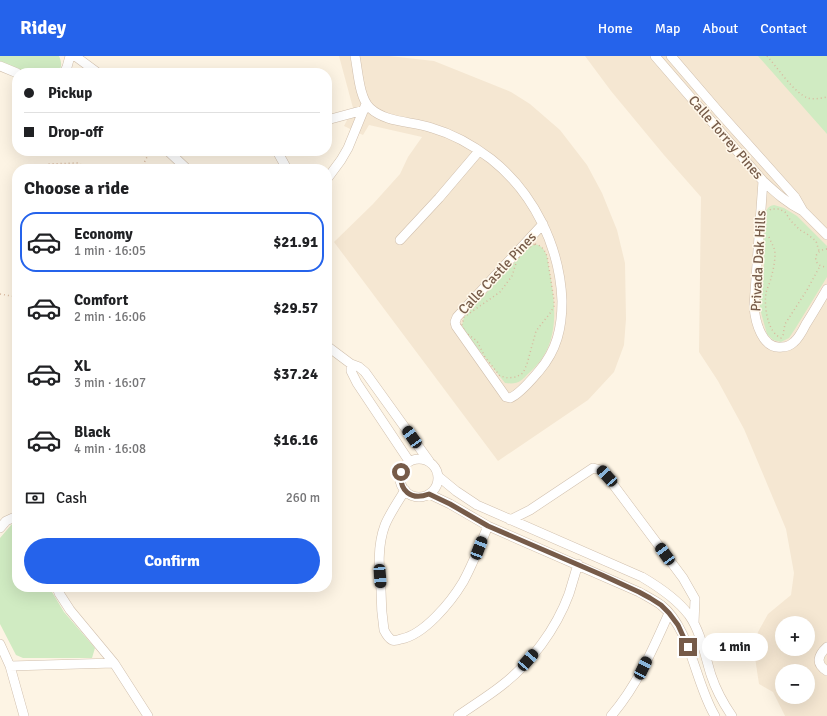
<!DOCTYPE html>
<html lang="en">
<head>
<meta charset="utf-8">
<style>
  :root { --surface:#fff; --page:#f2f2f2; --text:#202124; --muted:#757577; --line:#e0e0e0; --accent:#2563eb }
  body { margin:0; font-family:Signika,sans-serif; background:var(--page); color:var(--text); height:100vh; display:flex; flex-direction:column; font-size:15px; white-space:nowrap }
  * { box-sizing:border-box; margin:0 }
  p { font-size:13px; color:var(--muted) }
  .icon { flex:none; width:22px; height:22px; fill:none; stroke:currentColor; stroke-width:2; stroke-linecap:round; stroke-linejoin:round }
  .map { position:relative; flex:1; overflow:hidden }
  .sheet { position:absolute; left:12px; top:108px; width:320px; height:428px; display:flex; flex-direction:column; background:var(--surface); border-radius:16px; box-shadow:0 4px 16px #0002 }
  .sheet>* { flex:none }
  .hud { position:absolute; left:12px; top:12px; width:320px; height:88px; border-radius:16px; box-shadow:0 4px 16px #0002; display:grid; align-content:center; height:88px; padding:0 12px; background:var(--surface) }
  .controls { position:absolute; left:775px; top:560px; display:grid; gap:8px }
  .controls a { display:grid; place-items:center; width:40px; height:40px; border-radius:50%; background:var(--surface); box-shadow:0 4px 16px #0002; font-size:20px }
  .end { position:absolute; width:18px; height:18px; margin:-9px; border:5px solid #765b49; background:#fff; box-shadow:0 0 0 2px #fff }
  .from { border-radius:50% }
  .bubble { position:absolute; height:28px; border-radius:14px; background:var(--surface); box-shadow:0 4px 16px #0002; font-size:13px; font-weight:700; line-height:28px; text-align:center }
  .car { position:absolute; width:12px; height:24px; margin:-12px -6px; border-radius:5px; box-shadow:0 0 3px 1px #0007; background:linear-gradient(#222 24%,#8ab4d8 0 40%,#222 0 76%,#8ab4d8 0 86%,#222 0) }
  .hud b { display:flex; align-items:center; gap:14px; height:38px; font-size:15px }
  .hud b+b { border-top:1px solid var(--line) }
  .hud i { width:10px; height:10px; background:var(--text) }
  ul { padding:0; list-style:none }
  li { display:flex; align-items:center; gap:12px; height:60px; margin:0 8px 6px; padding:0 4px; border:2px solid transparent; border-radius:16px }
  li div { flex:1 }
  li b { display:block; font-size:15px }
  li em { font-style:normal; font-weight:700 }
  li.on { border-color:var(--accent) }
  li>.icon { width:36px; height:36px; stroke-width:1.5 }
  h2 { padding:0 12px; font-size:18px; line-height:48px }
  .pay { display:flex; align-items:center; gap:10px; height:44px; padding:0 12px; font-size:15px }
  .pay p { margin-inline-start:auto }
  .primary-button { display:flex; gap:8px; margin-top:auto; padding:8px 12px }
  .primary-button a { flex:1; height:46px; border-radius:24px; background:var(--accent); color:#fff; font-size:16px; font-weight:700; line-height:46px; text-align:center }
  header { display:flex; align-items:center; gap:24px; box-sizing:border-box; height:56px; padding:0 20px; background:var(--accent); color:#fff }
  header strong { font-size:19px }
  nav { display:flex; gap:22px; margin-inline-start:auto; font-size:14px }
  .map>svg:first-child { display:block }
  .residential { fill:#f5e7d2; fill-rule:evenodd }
  .green { fill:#d0ebc2 }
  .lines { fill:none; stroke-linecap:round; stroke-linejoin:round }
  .minor-casing { stroke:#d0bfad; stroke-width:10 }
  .path { stroke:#d8b89e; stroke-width:1.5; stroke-dasharray:1 3; stroke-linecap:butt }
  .minor { stroke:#fff; stroke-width:9 }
  .route { stroke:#765b49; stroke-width:5 }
  .labels { text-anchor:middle; stroke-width:3; stroke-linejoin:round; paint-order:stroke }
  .street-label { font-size:14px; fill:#765b49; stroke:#fff8eb }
</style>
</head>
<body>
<header>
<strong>Ridey</strong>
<nav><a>Home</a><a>Map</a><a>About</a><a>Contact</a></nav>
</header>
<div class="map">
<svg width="827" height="660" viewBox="0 0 827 660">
  <rect width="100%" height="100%" fill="#fdf4e4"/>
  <path class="residential" d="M339,0h50l45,5 77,31 19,12 30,26 27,35 15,28 15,37 8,33 1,56 -2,26 -10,27 -26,28 -90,61 -164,-219 39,-38 27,-30 8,-17 14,-20 -53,-12 -6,10 -19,-9 9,-18z
    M585,0h242v660h-42l-12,-24 -14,-8 -5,-33 4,-19 10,-18 23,-19 3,-22 -8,-44 -42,-100 -26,-48 -19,-29 2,-155 -37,-42 -53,-64zM782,567h26v26h-26zM782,615h26v26h-26z"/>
  <path class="green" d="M0,0h59c3,7 3,11 -1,17h-33l-25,-9z
    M758,0h69v78z
    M774,149l10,3 13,8 30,30v31l-32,52 -6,9 -8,4 -8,-2 -6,-6 -7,-25v-12l4,-32v-49c2,-6 4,-10 10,-11z
    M535,188c7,2 9,5 12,12 7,41 18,86 -18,117 -8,8 -11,12 -24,10l-40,-51 -3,-7 2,-8 64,-69z
    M12,468h5v63h32l15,25 31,36 -3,10h-69l-7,-3 -16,-31v-86z"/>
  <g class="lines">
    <defs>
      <path id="minor" d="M75,0l23,17
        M355,0c3,14 4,42 15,52 16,15 42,13 62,20 21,6 42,18 59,31 43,34 69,88 71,142 0,27 -5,49 -23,70 -7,8 -19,23 -29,27l-4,-1 -50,-71 -1,-4 2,-5 86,-93
        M655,0l108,125c13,12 24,22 40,30
        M671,0l48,56 76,85 8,14 24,24
        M0,10l17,7
        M64,17l3,-6 3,-11
        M327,64l37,-10
        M168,95l19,18
        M277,95l10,18
        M327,123l14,-19 7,-12 18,-44
        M763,125l-9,125c1,15 8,44 28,41 4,0 9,-2 12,-5 5,-4 9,-12 12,-18 7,-11 14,-23 21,-35
        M400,184l39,-42 40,-47
        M327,290l24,18 8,3 6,5 64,89
        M351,308v7l6,12 52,78
        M400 422a19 19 0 1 1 38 0a19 19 0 1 1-38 0Z
        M439,421l17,14 21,14 165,72c17,10 35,22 47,38 12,17 16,41 22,60 5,15 12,28 21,41
        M405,434c-7,12 -15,23 -20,35 -8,21 -6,44 -4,65 0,14 1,27 3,40 2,4 4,8 8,10 2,1 6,0 9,-1 23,-4 50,-37 62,-57 10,-18 17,-37 25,-56
        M429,438l21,10 38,22 151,66c7,4 15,8 22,13 30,24 34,78 54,111
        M510,464l20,-10 63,-42 8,2 11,13 71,95 12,21 -1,24
        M0,472l6,-7 11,-5
        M57,531l2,6 11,17 44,53 34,53
        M0,588l10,22 14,50
        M827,591c-9,8 -12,17 0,24
        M10,610l104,-3
        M458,660c14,-10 29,-19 43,-30 30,-23 55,-57 68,-92 3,-10 6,-20 9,-30
        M611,660c26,-30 42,-67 58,-103"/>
    </defs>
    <use href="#minor" class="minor-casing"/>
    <path class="path" d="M767,0c10,11 28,38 41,42 6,2 13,0 19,-1
      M51,113l-4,-5 30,-1 15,6
      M141,113l9,-18
      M770,154l1,-1h8l6,3 6,9 9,9 7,4 9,7 3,10
      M769,181c2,6 6,10 6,17 0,8 -2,17 -4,24 -1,5 -4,10 -5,15 -2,13 1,39 15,45l2,-3 2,-11 22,-34 13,-24
      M535,188c7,2 9,5 12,12l7,44v6l-3,6 -15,19 -9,33 -4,9 -7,4 -8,1 -8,-2 -15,-19 -8,-16 -12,-9 -3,-7 2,-8 3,-2 33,-23 12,-16 5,-16 11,-12z
      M827,193c-15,1 -15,18 0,18
      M0,238l17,3"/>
    <use href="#minor" class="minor"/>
  </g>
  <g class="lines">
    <path class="route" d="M401,416c-2,19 10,29 28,22l21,10 38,22 114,49 37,17 11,6 11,7 8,8 9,12 10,22"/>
  </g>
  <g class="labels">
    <g class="street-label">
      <text transform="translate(726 81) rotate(49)" y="5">Calle Torrey Pines</text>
      <text transform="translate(758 205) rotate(-87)" y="5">Privada Dak Hills</text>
      <text transform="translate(497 217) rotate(-47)" y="5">Calle Castle Pines</text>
    </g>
  </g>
</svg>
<div class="controls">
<a>+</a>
<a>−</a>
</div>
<i class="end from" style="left:401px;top:416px"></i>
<i class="end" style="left:688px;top:591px"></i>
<div class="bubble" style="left:702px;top:577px;width:66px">1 min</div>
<i class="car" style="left:412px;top:381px;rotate:325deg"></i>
<i class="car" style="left:607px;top:420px;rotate:318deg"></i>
<i class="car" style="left:479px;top:492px;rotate:21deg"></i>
<i class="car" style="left:665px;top:498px;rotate:324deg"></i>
<i class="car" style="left:380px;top:520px;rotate:176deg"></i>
<i class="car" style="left:528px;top:604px;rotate:41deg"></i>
<i class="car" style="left:643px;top:612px;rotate:26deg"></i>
<div class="hud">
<b><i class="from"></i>Pickup</b>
<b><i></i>Drop-off</b>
</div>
<section class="sheet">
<h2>Choose a ride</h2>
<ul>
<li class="on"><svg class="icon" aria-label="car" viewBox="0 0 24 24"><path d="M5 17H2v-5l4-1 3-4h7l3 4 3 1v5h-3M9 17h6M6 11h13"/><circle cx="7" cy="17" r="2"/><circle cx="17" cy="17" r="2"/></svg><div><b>Economy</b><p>1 min · 16:05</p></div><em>$21.91</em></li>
<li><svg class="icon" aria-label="car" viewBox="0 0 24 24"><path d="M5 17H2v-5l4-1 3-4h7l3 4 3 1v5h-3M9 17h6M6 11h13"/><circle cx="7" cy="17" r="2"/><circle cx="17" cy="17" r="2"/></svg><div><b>Comfort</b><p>2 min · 16:06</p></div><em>$29.57</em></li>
<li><svg class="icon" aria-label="car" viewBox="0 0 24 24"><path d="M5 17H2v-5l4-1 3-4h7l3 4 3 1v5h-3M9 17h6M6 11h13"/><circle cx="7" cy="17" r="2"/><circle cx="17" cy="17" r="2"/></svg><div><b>XL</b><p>3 min · 16:07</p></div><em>$37.24</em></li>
<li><svg class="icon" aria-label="car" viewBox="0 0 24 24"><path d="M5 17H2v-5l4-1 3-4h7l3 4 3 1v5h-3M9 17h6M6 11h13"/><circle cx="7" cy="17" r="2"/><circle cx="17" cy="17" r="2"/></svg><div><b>Black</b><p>4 min · 16:08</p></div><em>$16.16</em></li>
</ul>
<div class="pay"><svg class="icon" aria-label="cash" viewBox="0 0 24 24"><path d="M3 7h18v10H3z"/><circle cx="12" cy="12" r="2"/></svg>Cash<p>260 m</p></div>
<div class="primary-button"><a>Confirm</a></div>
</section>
</div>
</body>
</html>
